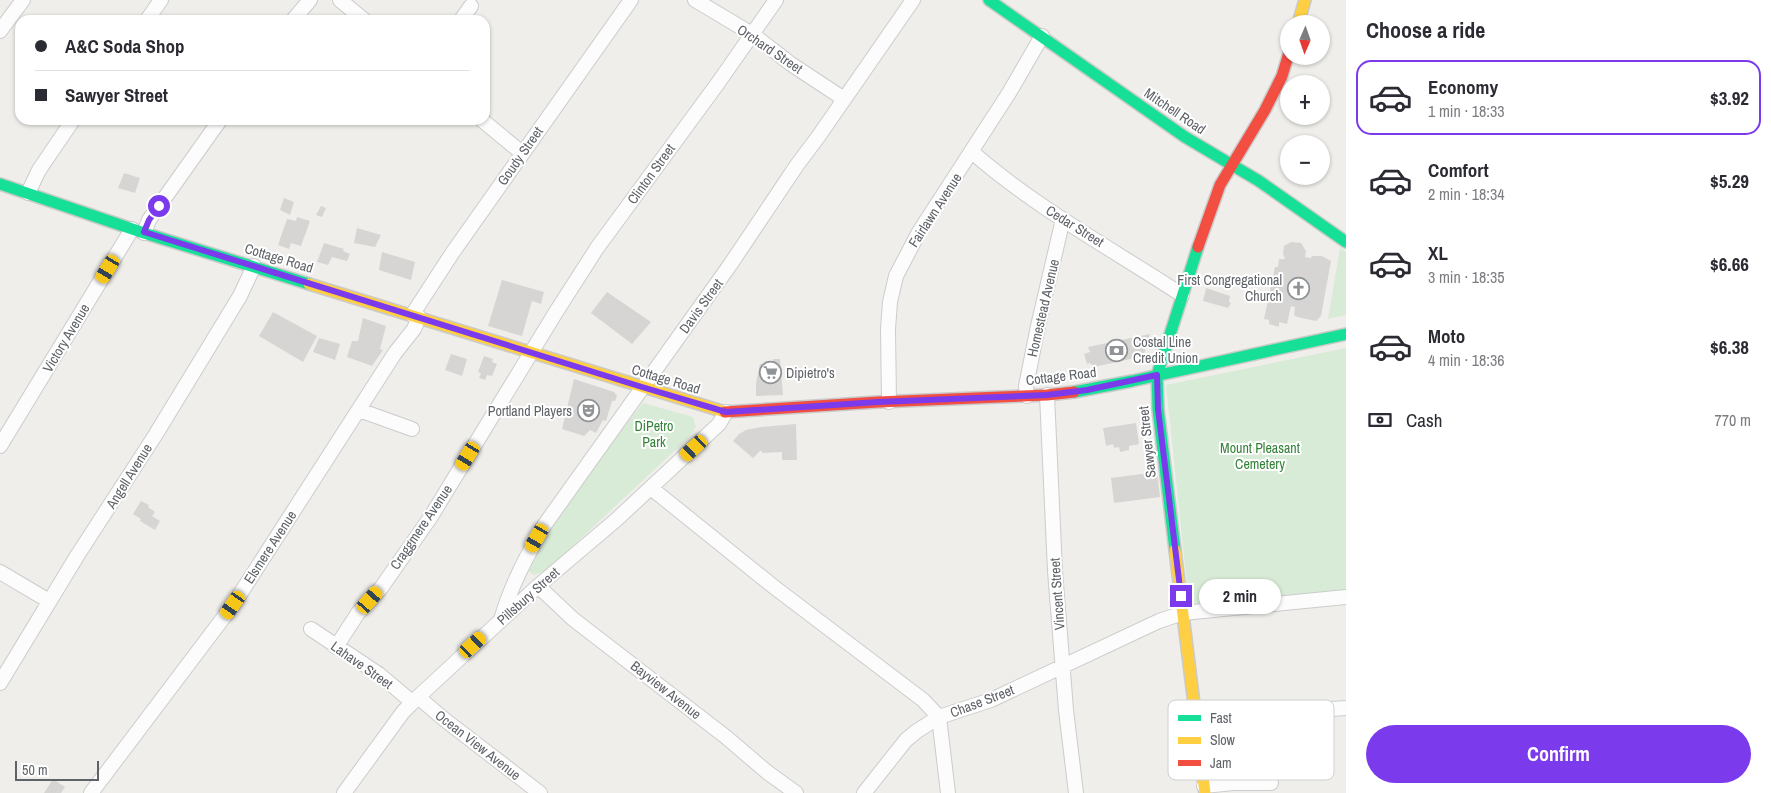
<!DOCTYPE html>
<html lang="en">
<head>
<meta charset="utf-8">
<style>
  :root { --surface:#fff; --page:#f7f7f7; --text:#2b2b33; --muted:#7c7c81; --line:#e1e1e2; --accent:#7c3aed }
  body { margin:0; font-family:"Archivo Narrow",sans-serif; background:var(--page); color:var(--text); height:100vh; display:flex; flex-direction:column; font-size:19px; white-space:nowrap }
  * { box-sizing:border-box; margin:0 }
  p { font-size:16px; color:var(--muted) }
  .icon { flex:none; width:28px; height:28px; fill:none; stroke:currentColor; stroke-width:2; stroke-linecap:round; stroke-linejoin:round }
  .map { position:relative; flex:1; overflow:hidden }
  .panel { display:flex; flex-direction:column; background:var(--surface); width:425px }
  .panel>* { flex:none }
  .banner { position:absolute; left:15px; top:15px; width:475px; height:110px; border-radius:15px; box-shadow:0 1px 4px #0004; display:grid; align-content:center; height:110px; padding:0 20px; background:var(--surface) }
  .needle { width:32px; rotate:182deg }
  .controls { position:absolute; left:1280px; top:15px; display:grid; gap:10px }
  .controls a { display:grid; place-items:center; width:50px; height:50px; border-radius:50%; background:var(--surface); box-shadow:0 1px 4px #0004; font-size:25px }
  .scale { position:absolute; left:15px; bottom:12px; width:84px; box-sizing:border-box; padding-left:5px; border:2px solid #5f6368; border-top:0; font-size:14px; line-height:18px; white-space:nowrap; color:#5f6368; -webkit-text-stroke:4px #fff; paint-order:stroke }
  .end { position:absolute; width:22px; height:22px; margin:-11px; border:6px solid #7c3aed; background:#fff; box-shadow:0 0 0 2px #fff }
  .from { border-radius:50% }
  .bubble { position:absolute; height:35px; border-radius:18px; background:var(--surface); box-shadow:0 1px 4px #0004; font-size:16px; font-weight:700; line-height:35px; text-align:center }
  .car { position:absolute; width:15px; height:30px; margin:-15px -8px; border-radius:6px; box-shadow:0 0 4px 1px #0007; background:linear-gradient(#f5c518 24%,#345 0 40%,#f5c518 0 76%,#345 0 86%,#f5c518 0) }
  .banner b { display:flex; align-items:center; gap:18px; height:48px; font-size:19px }
  .banner b+b { border-top:1px solid var(--line) }
  .banner i { width:12px; height:12px; background:var(--text) }
  ul { padding:0; list-style:none }
  li { display:flex; align-items:center; gap:15px; height:75px; margin:0 10px 8px; padding:0 10px; border:2px solid transparent; border-radius:15px }
  li div { flex:1 }
  li b { display:block; font-size:19px }
  li em { font-style:normal; font-weight:700 }
  li.active { border-color:var(--accent) }
  li>.icon { width:45px; height:45px; stroke-width:1.5 }
  h2 { padding:0 20px; font-size:22px; line-height:60px }
  .pay { display:flex; align-items:center; gap:12px; height:55px; padding:0 20px; font-size:19px }
  .pay p { margin-inline-start:auto }
  .action { display:flex; gap:10px; margin-top:auto; padding:10px 20px }
  .action a { flex:1; height:58px; border-radius:30px; background:var(--accent); color:#fff; font-size:20px; font-weight:700; line-height:58px; text-align:center }
  main { display:flex; flex:1; min-height:0 }
  .map>svg:first-child { display:block }
  .green { fill:#d8ebd6 }
  .building { fill:#d6d5d3 }
  .lines { fill:none; stroke-linecap:round; stroke-linejoin:round }
  .street-casing { stroke:#cbcccc; stroke-width:16 }
  .fast-casing { stroke:#cacacb; stroke-width:14 }
  .slow-casing { stroke:#cacacb; stroke-width:14 }
  .jam-casing { stroke:#cacacb; stroke-width:14 }
  .street { stroke:#fdfcfc; stroke-width:14 }
  .fast { stroke:#16e098; stroke-width:11 }
  .slow { stroke:#ffcf43; stroke-width:11 }
  .jam { stroke:#f24e42; stroke-width:11 }
  .route { stroke:#7c3aed; stroke-width:6 }
  .labels { text-anchor:middle; stroke-width:4; stroke-linejoin:round; paint-order:stroke }
  .street-label { font-size:14px; fill:#5f6368; stroke:#fff }
  .poi-label { font-size:14px; fill:#5f6368; stroke:#fff; text-anchor:end }
  .park-label { font-size:14px; fill:#348238; stroke:#fff }
  .key { fill:#fff; stroke:#cfd0d2; stroke-width:1 }
  .key-label { font-size:14px; fill:#5f6368 }
</style>
</head>
<body>
<main>
<div class="map">
<svg width="1346" height="793" viewBox="0 0 1346 793">
  <rect width="100%" height="100%" fill="#efeeea"/>
  <path class="green" d="M1340,248l6,4v63l-18,4z
    M1346,348v242l-157,14 -23,-219z
    M643,403l50,14 3,10 -9,12 -140,131 -13,5 -6,-4c6,-31 31,-58 49,-82 22,-29 43,-58 66,-86z"/>
  <path class="building" d="M124,173l16,5 -5,15 -17,-5z
    M284,198l10,4 -4,13 -10,-5z
    M321,206l5,2 -4,9 -6,-2z
    M297,217l13,4 -9,25 -10,-3 -2,6 -11,-4 9,-26 9,2z
    M357,228l24,7 -6,12 -21,-4z
    M1291,242l10,1 5,8 -1,6 6,1 1,-2h10l9,5 -10,55 -5,5 -19,-4 -3,-2 1,-8 -4,-1 -4,18 -8,-2v5l-10,-3v-4l-5,-1 11,-52h3l1,-8h6l-2,-5 1,-8z
    M324,243l20,6 -1,2 7,3 -3,7 -15,-4 -4,8 -11,-3z
    M382,252l33,10 -4,18 -32,-10z
    M502,280l42,12 -3,12 -9,-3 -10,35 -34,-10z
    M1206,288l24,8 -1,6 2,1 -3,5 -25,-7z
    M607,292l44,30 -19,22 -41,-31z
    M273,312l44,24 -14,26 -44,-26z
    M363,318l23,8 -6,23 3,1 -11,16 -25,-9 5,-16h6z
    M1150,334l-6,20 -5,3 -45,10 -4,-4 -3,1 -3,-10 6,-2 -2,-5z
    M319,338l21,6 -5,16 -22,-8z
    M451,354l16,5 -5,17 -17,-6z
    M484,356l9,3 -1,3 5,2 -5,12 -5,-1 -2,5 -6,-2 2,-5 -3,-1z
    M773,359h7l3,36 -27,1v-13l4,-19 13,-1z
    M574,379l40,13 3,4 -2,5h-3l-6,20 -3,-1 -7,13 -6,-3 -6,6 -22,-7z
    M1136,423l3,21 -10,2v4l-9,2 -1,-5 -5,1 -1,-4 -7,2 -3,-18z
    M796,424l1,36h-15v-8l-20,1v-2h-2l-7,7 -20,-17 6,-7 7,-4 15,-3z
    M1157,472l3,25 -46,6 -3,-25z
    M141,501l8,4 -1,2 7,5 -3,4 8,5 -5,9 -15,-9 1,-2 -8,-5z
    M53,779l12,8 -4,6h-17z"/>
  <g class="lines">
    <defs>
      <path id="street" d="M340,0l24,20
        M695,0l57,34 39,30 53,35
        M147,20l14,-20
        M293,20l17,-20
        M461,20l10,-14
        M0,31l23,-31
        M482,120l40,33
        M972,152c64,56 140,97 210,143
        M28,193l11,-23 34,-50
        M144,233l5,-13 71,-100
        M412,315l41,-63 178,-252
        M1047,395l8,176 11,139 10,83
        M1027,396l-1,-10 12,-60 25,-107
        M889,402l-1,-73 2,-27 6,-26 23,-44 90,-139 33,-57
        M359,410l53,19
        M0,446l132,-217
        M651,488l123,99 149,113 16,17 52,-17 168,-79 24,-8 163,-16
        M0,572l49,29
        M538,586l35,33 153,118 41,35 29,21
        M501,620c9,-33 26,-64 42,-93l187,-262 67,-100 21,-28 95,-137
        M311,629l69,46 32,27
        M336,647l22,-34 23,-25 49,-70 126,-206 41,-64 121,-165 58,-83
        M0,683l77,-127 79,-122 84,-138 14,-30
        M418,697l27,23 95,73
        M1195,719l151,-11
        M1204,786l29,-3h38
        M91,793l142,-188 162,-252 19,-24 5,-12
        M344,793l59,-81 15,-15 120,-111 78,-66 103,-96 7,-12
        M864,793l42,-53 11,-9 22,-14 9,76"/>
      <path id="fast" d="M989,0l196,137 74,44 87,61
        M0,184l144,49 165,51
        M1074,392l58,-11 214,-47
        M1175,550l-17,-141 -1,-34 41,-128"/>
      <path id="slow" d="M1298,24l7,-24
        M309,284l416,128
        M1175,550l30,243"/>
      <path id="jam" d="M1198,247l22,-62 45,-75 17,-34 7,-23
        M725,412l153,-10 169,-7 27,-3"/>
    </defs>
    <use href="#street" class="street-casing"/>
    <use href="#fast" class="fast-casing"/>
    <use href="#slow" class="slow-casing"/>
    <use href="#jam" class="jam-casing"/>
    <use href="#street" class="street"/>
    <use href="#fast" class="fast"/>
    <use href="#slow" class="slow"/>
    <use href="#jam" class="jam"/>
  </g>
  <g class="lines">
    <path class="route" d="M159,206l-10,14 -5,12 498,155 84,25 152,-10 169,-7 40,-5 70,-15 1,34 23,187"/>
  </g>
  <defs>
    <symbol id="church-ring" viewBox="-11 -11 22 22"><circle r="9.5" fill="#fff" stroke="#919496" stroke-width="1.5"/><path d="M-1.2-6h2.4v3.5h3.3v2.4h-3.3V6h-2.4V-.1h-3.3v-2.4h3.3Z" fill="#919496"/></symbol>
    <symbol id="bank-ring" viewBox="-11 -11 22 22"><circle r="9.5" fill="#fff" stroke="#919496" stroke-width="1.5"/><path d="M-6-4H6V4H-6ZM0-2.3a2.3 2.3 0 1 0 0 4.6a2.3 2.3 0 1 0 0-4.6Z" fill="#919496"/></symbol>
    <symbol id="supermarket-ring" viewBox="-11 -11 22 22"><circle r="9.5" fill="#fff" stroke="#919496" stroke-width="1.5"/><path d="M-6-5.5h2.5l.6 2H6L4.5 2H-2.5L-4.4-4H-6ZM-1.5 3.2a1.3 1.3 0 1 0 .1 0ZM3 3.2a1.3 1.3 0 1 0 .1 0Z" fill="#919496"/></symbol>
    <symbol id="theatre-ring" viewBox="-11 -11 22 22"><circle r="9.5" fill="#fff" stroke="#919496" stroke-width="1.5"/><path d="M-5-5.5Q0-4 5-5.5V0Q5 5 0 6Q-5 5-5 0ZM-3.3-2.5H-1v1.5H-3.3ZM1-2.5H3.3v1.5H1ZM-2.8 1Q0 5.5 2.8 1Z" fill="#919496"/></symbol>
  </defs>
  <g fill-rule="evenodd">
    <use href="#church-ring" x="1286" y="276" width="25" height="25"/>
    <use href="#bank-ring" x="1104" y="338" width="25" height="25"/>
    <use href="#supermarket-ring" x="758" y="360" width="25" height="25"/>
    <use href="#theatre-ring" x="576" y="398" width="25" height="25"/>
  </g>
  <g class="labels">
    <g class="street-label">
      <text transform="translate(770 49) rotate(34)" y="5">Orchard Street</text>
      <text transform="translate(1175 111) rotate(34)" y="5">Mitchell Road</text>
      <text transform="translate(520 156) rotate(-55)" y="5">Goudy Street</text>
      <text transform="translate(651 174) rotate(-54)" y="5">Clinton Street</text>
      <text transform="translate(935 210) rotate(-57)" y="5">Fairlawn Avenue</text>
      <text transform="translate(1075 226) rotate(32)" y="5">Cedar Street</text>
      <text transform="translate(279 258) rotate(17)" y="5">Cottage Road</text>
      <text transform="translate(701 306) rotate(-54)" y="5">Davis Street</text>
      <text transform="translate(1043 308) rotate(-77)" y="5">Homestead Avenue</text>
      <text transform="translate(66 338) rotate(-59)" y="5">Victory Avenue</text>
      <text transform="translate(1061 376) rotate(-7)" y="5">Cottage Road</text>
      <text transform="translate(666 379) rotate(17)" y="5">Cottage Road</text>
      <text transform="translate(1147 442) rotate(-96)" y="5">Sawyer Street</text>
      <text transform="translate(129 476) rotate(-58)" y="5">Angell Avenue</text>
      <text transform="translate(421 527) rotate(-56)" y="5">Craggmere Avenue</text>
      <text transform="translate(270 547) rotate(-57)" y="5">Elsmere Avenue</text>
      <text transform="translate(1057 594) rotate(-94)" y="5">Vincent Street</text>
      <text transform="translate(528 596) rotate(-42)" y="5">Pillsbury Street</text>
      <text transform="translate(362 665) rotate(35)" y="5">Lahave Street</text>
      <text transform="translate(666 690) rotate(38)" y="5">Bayview Avenue</text>
      <text transform="translate(982 701) rotate(-21)" y="5">Chase Street</text>
      <text transform="translate(478 745) rotate(38)" y="5">Ocean View Avenue</text>
    </g>
    <g class="poi-label">
      <text x="1282" y="285">First Congregational<tspan x="1282" dy="16">Church</tspan></text>
      <text x="1133" y="347" text-anchor="start">Costal Line<tspan x="1133" dy="16">Credit Union</tspan></text>
      <text x="786" y="378" text-anchor="start">Dipietro's</text>
      <text x="572" y="416">Portland Players</text>
    </g>
    <g class="park-label">
      <text x="654" y="431">DiPetro<tspan x="654" dy="16">Park</tspan></text>
      <text x="1260" y="453">Mount Pleasant<tspan x="1260" dy="16">Cemetery</tspan></text>
    </g>
  </g>
  <rect x="1168" y="700" width="166" height="80" rx="8" class="key"/>
  <rect x="1178" y="715" width="23" height="6" fill="#16e098"/>
  <rect x="1178" y="737" width="23" height="7" fill="#ffcf43"/>
  <rect x="1178" y="760" width="23" height="6" fill="#f24e42"/>
  <g class="key-label">
    <text x="1210" y="723">Fast</text>
    <text x="1210" y="745">Slow</text>
    <text x="1210" y="768">Jam</text>
  </g>
</svg>
<div class="controls">
<a><svg class="needle" viewBox="-14 -14 28 28"><path d="M0-13l5 13h-10z" fill="#e53935"/><path d="M0 13l5-13h-10z" fill="#7c7c81"/></svg></a>
<a>+</a>
<a>−</a>
</div>
<div class="scale">50 m</div>
<i class="end from" style="left:159px;top:206px"></i>
<i class="end" style="left:1181px;top:596px"></i>
<div class="bubble" style="left:1199px;top:579px;width:82px">2 min</div>
<i class="car" style="left:108px;top:269px;rotate:211deg"></i>
<i class="car" style="left:694px;top:448px;rotate:227deg"></i>
<i class="car" style="left:468px;top:456px;rotate:211deg"></i>
<i class="car" style="left:537px;top:538px;rotate:210deg"></i>
<i class="car" style="left:370px;top:600px;rotate:41deg"></i>
<i class="car" style="left:233px;top:605px;rotate:215deg"></i>
<i class="car" style="left:473px;top:645px;rotate:47deg"></i>
<div class="banner">
<b><i class="from"></i>A&amp;C Soda Shop</b>
<b><i></i>Sawyer Street</b>
</div>
</div>
<section class="panel">
<h2>Choose a ride</h2>
<ul>
<li class="active"><svg class="icon" aria-label="car" viewBox="0 0 24 24"><path d="M5 17H2v-5l4-1 3-4h7l3 4 3 1v5h-3M9 17h6M6 11h13"/><circle cx="7" cy="17" r="2"/><circle cx="17" cy="17" r="2"/></svg><div><b>Economy</b><p>1 min · 18:33</p></div><em>$3.92</em></li>
<li><svg class="icon" aria-label="car" viewBox="0 0 24 24"><path d="M5 17H2v-5l4-1 3-4h7l3 4 3 1v5h-3M9 17h6M6 11h13"/><circle cx="7" cy="17" r="2"/><circle cx="17" cy="17" r="2"/></svg><div><b>Comfort</b><p>2 min · 18:34</p></div><em>$5.29</em></li>
<li><svg class="icon" aria-label="car" viewBox="0 0 24 24"><path d="M5 17H2v-5l4-1 3-4h7l3 4 3 1v5h-3M9 17h6M6 11h13"/><circle cx="7" cy="17" r="2"/><circle cx="17" cy="17" r="2"/></svg><div><b>XL</b><p>3 min · 18:35</p></div><em>$6.66</em></li>
<li><svg class="icon" aria-label="car" viewBox="0 0 24 24"><path d="M5 17H2v-5l4-1 3-4h7l3 4 3 1v5h-3M9 17h6M6 11h13"/><circle cx="7" cy="17" r="2"/><circle cx="17" cy="17" r="2"/></svg><div><b>Moto</b><p>4 min · 18:36</p></div><em>$6.38</em></li>
</ul>
<div class="pay"><svg class="icon" aria-label="cash" viewBox="0 0 24 24"><path d="M3 7h18v10H3z"/><circle cx="12" cy="12" r="2"/></svg>Cash<p>770 m</p></div>
<div class="action"><a>Confirm</a></div>
</section>
</main>
</body>
</html>
